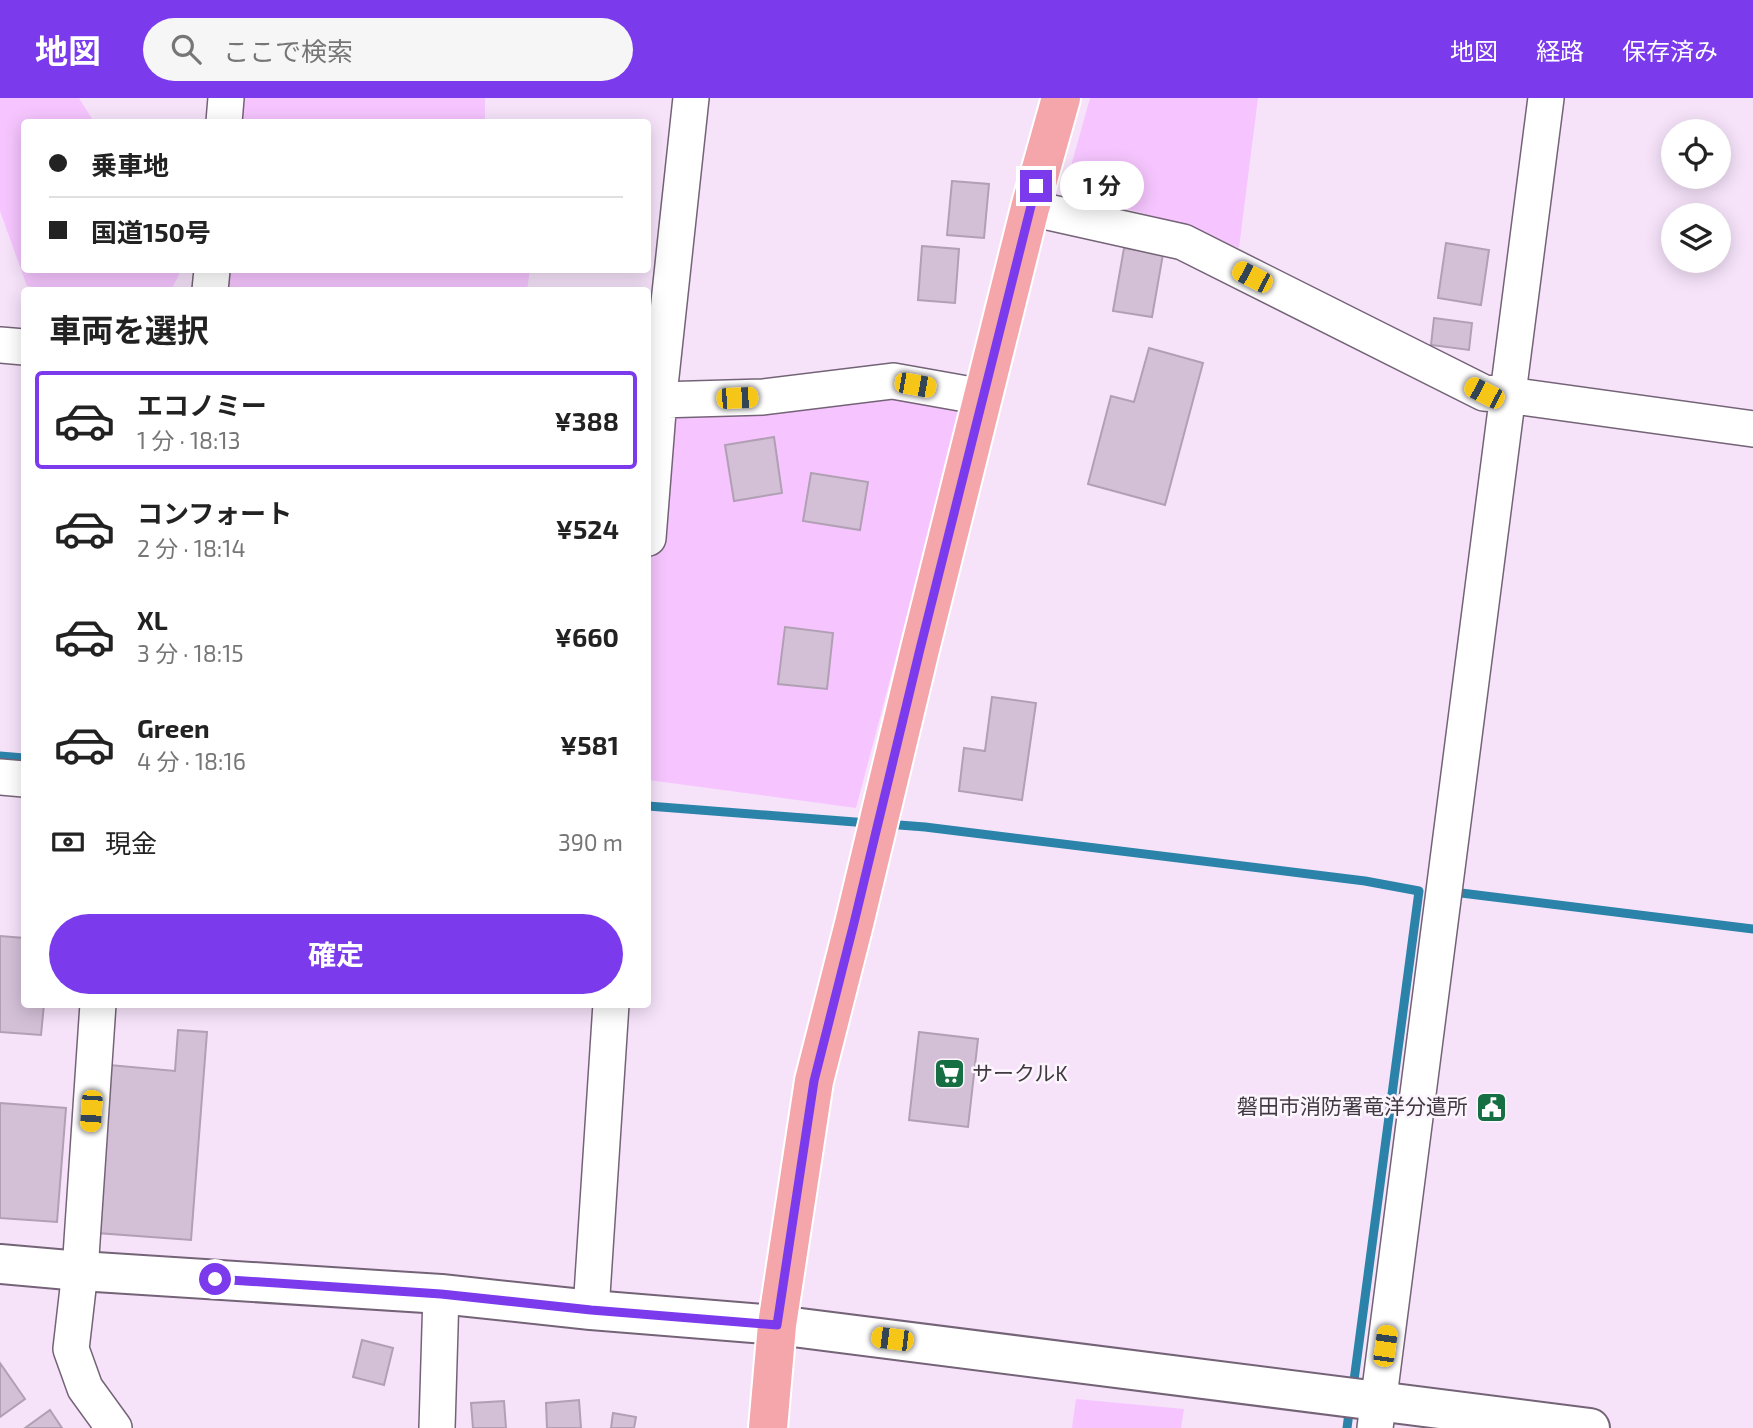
<!DOCTYPE html>
<html lang="ja">
<head>
<meta charset="utf-8">
<style>
  :root { --surface:#fff; --page:#f6f6f6; --text:#222; --muted:#767676; --line:#e0e0e0; --accent:#7c3aed }
  body { margin:0; font-family:"Exo 2","Noto Sans JP",sans-serif; background:var(--page); color:var(--text); height:100vh; display:flex; flex-direction:column; font-size:26px; white-space:nowrap }
  * { box-sizing:border-box; margin:0 }
  p { font-size:23px; color:var(--muted) }
  .icon { flex:none; width:38px; height:38px; fill:none; stroke:currentColor; stroke-width:2; stroke-linecap:round; stroke-linejoin:round }
  .map { position:relative; flex:1; overflow:hidden }
  .panel { position:absolute; left:21px; top:189px; width:630px; height:721px; display:flex; flex-direction:column; background:var(--surface); border-radius:7px; box-shadow:0 4px 18px #0003 }
  .panel>* { flex:none }
  .banner { position:absolute; left:21px; top:21px; width:630px; height:154px; border-radius:7px; box-shadow:0 4px 18px #0003; display:grid; align-content:center; height:154px; padding:0 28px; background:var(--surface) }
  .buttons { position:absolute; left:1661px; top:21px; display:grid; gap:14px }
  .buttons a { display:grid; place-items:center; width:70px; height:70px; border-radius:50%; background:var(--surface); box-shadow:0 4px 18px #0003; font-size:35px }
  .end { position:absolute; width:32px; height:32px; margin:-16px; border:9px solid #7c3aed; background:#fff; box-shadow:0 0 0 4px #fff }
  .from { border-radius:50% }
  .bubble { position:absolute; height:49px; border-radius:24px; background:var(--surface); box-shadow:0 4px 18px #0003; font-size:23px; font-weight:700; line-height:49px; text-align:center }
  .car { position:absolute; width:21px; height:42px; margin:-21px -10px; border-radius:9px; box-shadow:0 0 5px 2px #0007; background:linear-gradient(#f5c518 24%,#345 0 40%,#f5c518 0 76%,#345 0 86%,#f5c518 0) }
  .banner b { display:flex; align-items:center; gap:24px; height:66px; font-size:26px }
  .banner b+b { border-top:2px solid var(--line) }
  .banner i { width:18px; height:18px; background:var(--text) }
  ul { padding:0; list-style:none }
  li { display:flex; align-items:center; gap:21px; height:98px; margin:0 14px 10px; padding:0 14px; border:4px solid transparent; border-radius:7px }
  li div { flex:1 }
  li b { display:block; font-size:26px }
  li em { font-style:normal; font-weight:700 }
  li.active { border-color:var(--accent) }
  li>.icon { width:63px; height:63px; stroke-width:1.5 }
  h2 { padding:0 28px; font-size:32px; line-height:84px }
  .pay { display:flex; align-items:center; gap:18px; height:77px; padding:0 28px; font-size:26px }
  .pay p { margin-inline-start:auto }
  .button { display:flex; gap:14px; margin-top:auto; padding:14px 28px }
  .button a { flex:1; height:80px; border-radius:42px; background:var(--accent); color:#fff; font-size:28px; font-weight:700; line-height:80px; text-align:center }
  header { display:flex; align-items:center; gap:42px; box-sizing:border-box; height:98px; padding:0 35px; background:var(--accent); color:#fff }
  header strong { font-size:33px }
  nav { display:flex; gap:38px; margin-inline-start:auto; font-size:24px }
  .search { width:490px; height:63px; background:var(--page); display:flex; align-items:center; gap:18px; box-sizing:border-box; padding:0 24px; border-radius:38px; color:var(--muted); font-size:26px }
  .map>svg:first-child { display:block }
  .green { fill:#f6c5ff }
  .lines { fill:none; stroke-linecap:round; stroke-linejoin:round }
  .stream { stroke:#2c83aa; stroke-width:9 }
  .building { fill:#d3c0d7; stroke:#b19fb4; stroke-width:2 }
  .minor-casing { stroke:#746377; stroke-width:38 }
  .tertiary-casing { stroke:#746377; stroke-width:42 }
  .trunk-casing { stroke:#fff; stroke-width:42 }
  .minor { stroke:#fff; stroke-width:35 }
  .tertiary { stroke:#fff; stroke-width:38 }
  .trunk { stroke:#f4a6ab; stroke-width:38 }
  .route { stroke:#7c3aed; stroke-width:9 }
  .labels { text-anchor:middle; stroke-width:5; stroke-linejoin:round; paint-order:stroke }
  .poi-label { font-size:21px; fill:#413942; stroke:#fdf5fe; text-anchor:start }
</style>
</head>
<body>
<header>
<strong>地図</strong>
<div class="search"><svg class="icon" aria-label="search" viewBox="0 0 24 24"><circle cx="10" cy="10" r="6"/><path d="M15 15l6 6"/></svg>ここで検索</div>
<nav><a>地図</a><a>経路</a><a>保存済み</a></nav>
</header>
<div class="map">
<svg width="1753" height="1330" viewBox="0 0 1753 1330">
  <rect width="100%" height="100%" fill="#f6e3fa"/>
  <path class="green" d="M0,0h79l15,24h-70v148h155v5l-8,15h-111l-33,-4 -27,-75z
    M244,0h241v24h-243z
    M1090,0h168l-19,150 -79,-30 -96,-27z
    M228,172h302l-3,20h-301z
    M895,300l66,14 -105,396 -208,-28v-242l11,-138z
    M1076,1301l108,10 -3,19h-109z"/>
  <g class="lines">
    <path class="stream" d="M0,658l24,2
      M648,708l220,17
      M886,726l39,3 440,54 54,10
      M1453,794l300,37
      M1353,1290l66,-497
      M1347,1330l3,-23"/>
  </g>
  <path class="building" d="M952,83l37,3 -5,54 -37,-3z
    M1446,145l43,7 -8,55 -43,-7z
    M922,148l37,3 -4,54 -37,-3z
    M1124,150l39,6 -11,63 -39,-6z
    M1434,220l38,5 -3,27 -38,-5z
    M1149,250l54,15 -38,142 -77,-21 23,-88 23,6z
    M774,339l8,56 -48,8 -9,-56z
    M811,375l57,9 -8,48 -57,-9z
    M785,529l48,6 -6,56 -49,-5z
    M992,599l44,6 -14,97 -63,-9 5,-43 21,3z
    M0,838l24,2v66h20l-3,31 -41,-3z
    M178,932l29,2 -16,208 -94,-7 13,-168 65,6z
    M919,934l59,7 -10,88 -59,-7z
    M0,1005l66,5 -9,114 -57,-4z
    M362,1242l31,8 -9,37 -31,-8z
    M0,1265l25,36 -25,18z
    M579,1302l2,28h-34l-1,-25z
    M504,1303l2,27h-33l-2,-25z
    M50,1312l12,18h-37z
    M613,1315l23,4 -2,11h-23z"/>
  <g class="lines">
    <defs>
      <path id="minor" d="M224,24l2,-24
        M1030,110l153,34 301,151 24,2 245,34
        M210,192l2,-20
        M0,247l24,2
        M648,301l11,1 104,-3 130,-16 90,16
        M648,440l12,-152 31,-288
        M0,679l24,2
        M98,906l-18,267 -9,78 14,39 29,40
        M591,1212l20,-306
        M437,1330l4,-134
        M1375,1330l171,-1330"/>
      <path id="tertiary" d="M0,1166l80,7 361,23 150,16 186,15 813,103"/>
      <path id="trunk" d="M768,1330l9,-103 37,-244 40,-157 66,-275 110,-441 31,-110"/>
    </defs>
    <use href="#minor" class="minor-casing"/>
    <use href="#tertiary" class="tertiary-casing"/>
    <use href="#trunk" class="trunk-casing"/>
    <use href="#minor" class="minor"/>
    <use href="#tertiary" class="tertiary"/>
    <use href="#trunk" class="trunk"/>
  </g>
  <g class="lines">
    <path class="route" d="M215,1181l226,15 150,16 186,15 37,-244 40,-158 66,-274 116,-463"/>
  </g>
  <defs>
    <symbol id="supermarket-square" viewBox="-11 -11 22 22"><rect x="-9" y="-9" width="18" height="18" rx="4" fill="#166f42" stroke="#fdf5fe"/><path d="M-6-5.5h2.5l.6 2H6L4.5 2H-2.5L-4.4-4H-6ZM-1.5 3.2a1.3 1.3 0 1 0 .1 0ZM3 3.2a1.3 1.3 0 1 0 .1 0Z" fill="#fff"/></symbol>
    <symbol id="civic-square" viewBox="-11 -11 22 22"><rect x="-9" y="-9" width="18" height="18" rx="4" fill="#166f42" stroke="#fdf5fe"/><path d="M-.6-6.5H3V-4.5H.6V-3L4-1V1h2V6H-6V1h2V-1L-.6-3ZM-1.2 2.5V6h2.4V2.5Z" fill="#fff"/></symbol>
  </defs>
  <g fill-rule="evenodd">
    <use href="#supermarket-square" x="932" y="958" width="35" height="35"/>
    <use href="#civic-square" x="1474" y="992" width="35" height="35"/>
  </g>
  <g class="labels">
    <g class="poi-label">
      <text x="972" y="983">サークルK</text>
      <text x="1468" y="1016" text-anchor="end">磐田市消防署竜洋分遣所</text>
    </g>
  </g>
</svg>
<div class="buttons">
<a><svg class="icon" aria-label="locate" viewBox="0 0 24 24"><circle cx="12" cy="12" r="6"/><path d="M12 2v4M12 18v4M2 12h4M18 12h4"/></svg></a>
<a><svg class="icon" aria-label="layers" viewBox="0 0 24 24"><path d="M12 4l9 5-9 5-9-5zM3 14l9 5 9-5"/></svg></a>
</div>
<i class="end from" style="left:215px;top:1181px"></i>
<i class="end" style="left:1036px;top:88px"></i>
<div class="bubble" style="left:1060px;top:63px;width:84px">1 分</div>
<i class="car" style="left:1252px;top:179px;rotate:297deg"></i>
<i class="car" style="left:915px;top:287px;rotate:100deg"></i>
<i class="car" style="left:1484px;top:295px;rotate:297deg"></i>
<i class="car" style="left:737px;top:300px;rotate:88deg"></i>
<i class="car" style="left:91px;top:1013px;rotate:184deg"></i>
<i class="car" style="left:892px;top:1241px;rotate:277deg"></i>
<i class="car" style="left:1385px;top:1248px;rotate:8deg"></i>
<div class="banner">
<b><i class="from"></i>乗車地</b>
<b><i></i>国道150号</b>
</div>
<section class="panel">
<h2>車両を選択</h2>
<ul>
<li class="active"><svg class="icon" aria-label="car" viewBox="0 0 24 24"><path d="M5 17H2v-5l4-1 3-4h7l3 4 3 1v5h-3M9 17h6M6 11h13"/><circle cx="7" cy="17" r="2"/><circle cx="17" cy="17" r="2"/></svg><div><b>エコノミー</b><p>1 分 · 18:13</p></div><em>¥388</em></li>
<li><svg class="icon" aria-label="car" viewBox="0 0 24 24"><path d="M5 17H2v-5l4-1 3-4h7l3 4 3 1v5h-3M9 17h6M6 11h13"/><circle cx="7" cy="17" r="2"/><circle cx="17" cy="17" r="2"/></svg><div><b>コンフォート</b><p>2 分 · 18:14</p></div><em>¥524</em></li>
<li><svg class="icon" aria-label="car" viewBox="0 0 24 24"><path d="M5 17H2v-5l4-1 3-4h7l3 4 3 1v5h-3M9 17h6M6 11h13"/><circle cx="7" cy="17" r="2"/><circle cx="17" cy="17" r="2"/></svg><div><b>XL</b><p>3 分 · 18:15</p></div><em>¥660</em></li>
<li><svg class="icon" aria-label="car" viewBox="0 0 24 24"><path d="M5 17H2v-5l4-1 3-4h7l3 4 3 1v5h-3M9 17h6M6 11h13"/><circle cx="7" cy="17" r="2"/><circle cx="17" cy="17" r="2"/></svg><div><b>Green</b><p>4 分 · 18:16</p></div><em>¥581</em></li>
</ul>
<div class="pay"><svg class="icon" aria-label="cash" viewBox="0 0 24 24"><path d="M3 7h18v10H3z"/><circle cx="12" cy="12" r="2"/></svg>現金<p>390 m</p></div>
<div class="button"><a>確定</a></div>
</section>
</div>
</body>
</html>
